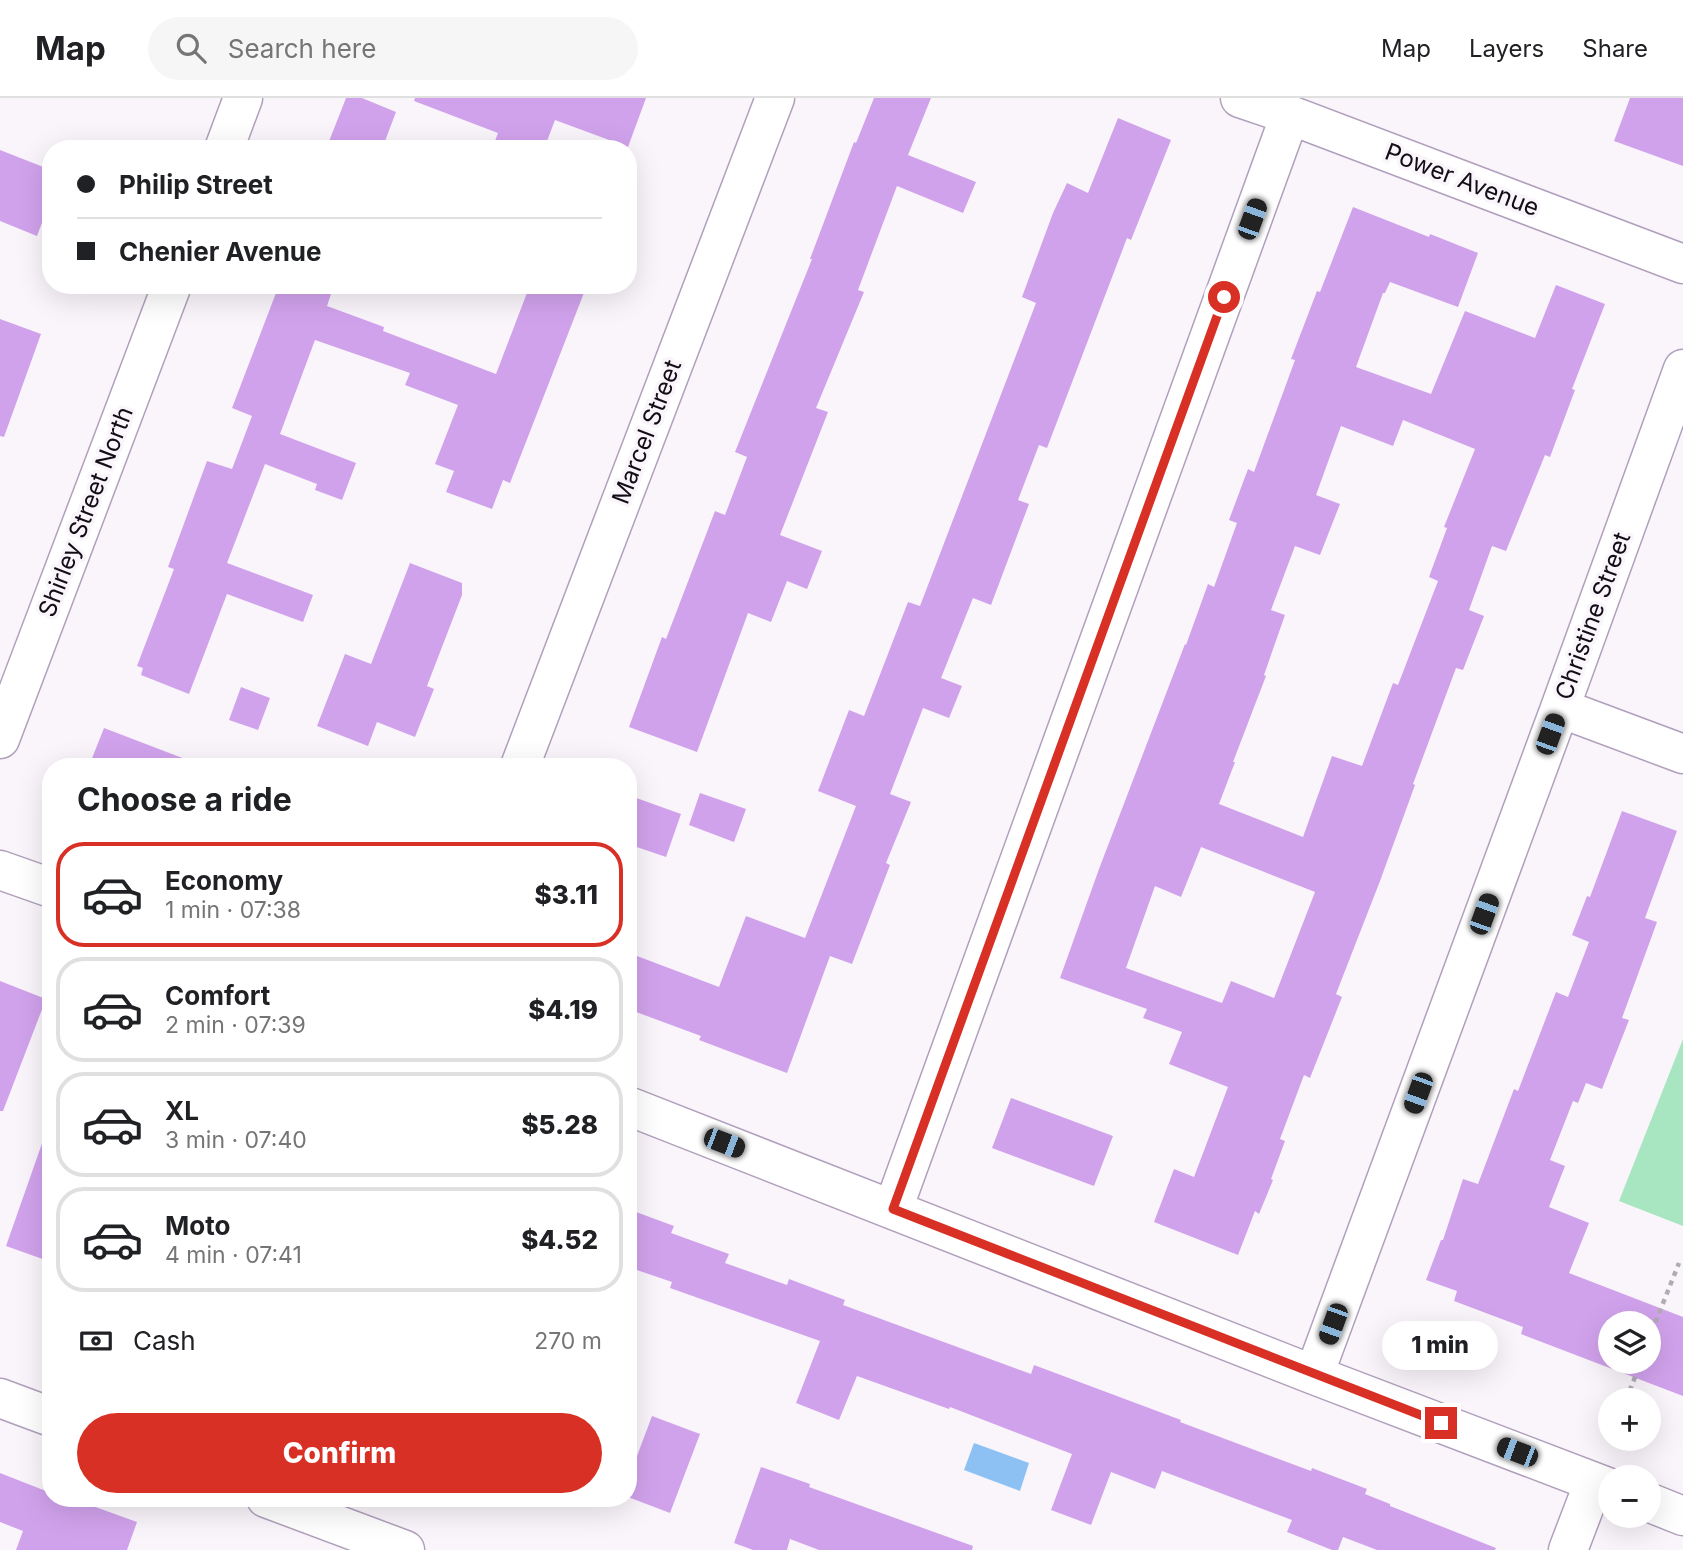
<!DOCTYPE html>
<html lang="en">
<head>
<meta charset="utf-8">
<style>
  :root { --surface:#fff; --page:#f6f6f6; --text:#202124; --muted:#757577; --line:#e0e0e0; --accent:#d93025 }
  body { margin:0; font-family:Inter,sans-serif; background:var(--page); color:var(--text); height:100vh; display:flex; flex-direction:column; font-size:26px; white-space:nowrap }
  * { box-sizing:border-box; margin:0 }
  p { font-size:23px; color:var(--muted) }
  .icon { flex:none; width:38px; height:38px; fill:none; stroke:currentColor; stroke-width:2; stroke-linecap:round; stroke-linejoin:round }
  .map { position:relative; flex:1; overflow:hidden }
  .details { position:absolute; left:42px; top:660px; width:595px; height:749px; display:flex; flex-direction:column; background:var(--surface); border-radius:28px; box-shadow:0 7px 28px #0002 }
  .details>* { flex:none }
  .top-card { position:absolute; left:42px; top:42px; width:595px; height:154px; border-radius:28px; box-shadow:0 7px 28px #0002; display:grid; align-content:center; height:154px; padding:0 35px; background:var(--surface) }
  .tools { position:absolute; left:1598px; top:1213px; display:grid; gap:14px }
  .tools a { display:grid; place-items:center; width:63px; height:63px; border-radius:50%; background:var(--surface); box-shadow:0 7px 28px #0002; font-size:35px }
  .end { position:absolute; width:32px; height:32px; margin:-16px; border:9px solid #d93025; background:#fff; box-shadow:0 0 0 4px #fff }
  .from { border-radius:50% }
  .bubble { position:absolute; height:49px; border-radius:24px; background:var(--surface); box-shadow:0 7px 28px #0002; font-size:23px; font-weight:800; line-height:49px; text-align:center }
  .car { position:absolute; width:21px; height:42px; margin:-21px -10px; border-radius:9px; box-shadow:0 0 5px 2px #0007; background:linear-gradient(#222 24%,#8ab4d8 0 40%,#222 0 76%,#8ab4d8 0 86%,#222 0) }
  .top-card b { display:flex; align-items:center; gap:24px; height:66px; font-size:26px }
  .top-card b+b { border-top:2px solid var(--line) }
  .top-card i { width:18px; height:18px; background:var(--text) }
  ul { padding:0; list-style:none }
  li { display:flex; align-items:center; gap:21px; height:105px; margin:0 14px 10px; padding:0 21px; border:4px solid var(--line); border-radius:28px }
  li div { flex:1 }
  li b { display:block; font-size:26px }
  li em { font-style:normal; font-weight:800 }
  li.active { border-color:var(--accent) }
  li>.icon { width:63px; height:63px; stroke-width:1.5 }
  h2 { padding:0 35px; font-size:32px; line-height:84px }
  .pay { display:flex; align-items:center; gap:18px; height:77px; padding:0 35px; font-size:26px }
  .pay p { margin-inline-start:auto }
  .action { display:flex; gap:14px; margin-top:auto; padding:14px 35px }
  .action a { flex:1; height:80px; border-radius:42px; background:var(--accent); color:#fff; font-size:28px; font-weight:800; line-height:80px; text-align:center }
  header { display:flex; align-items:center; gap:42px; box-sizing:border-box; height:98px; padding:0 35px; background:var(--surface); border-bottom:2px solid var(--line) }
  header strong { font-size:33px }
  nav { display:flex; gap:38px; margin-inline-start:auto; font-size:24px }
  .search { width:490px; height:63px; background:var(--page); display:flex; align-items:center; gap:18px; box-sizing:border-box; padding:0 24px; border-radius:38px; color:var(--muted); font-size:26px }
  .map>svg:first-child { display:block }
  .green { fill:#a7e6c0 }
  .water { fill:#8dc1f4 }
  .building { fill:#d1a2ec; fill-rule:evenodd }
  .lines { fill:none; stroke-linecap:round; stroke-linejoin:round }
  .street-casing { stroke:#b1a0bc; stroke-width:41 }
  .secondary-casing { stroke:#b1a0bc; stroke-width:41 }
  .path { stroke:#b1acb3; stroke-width:4.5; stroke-dasharray:5 5; stroke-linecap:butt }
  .street { stroke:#fff; stroke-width:38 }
  .secondary { stroke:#fff; stroke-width:38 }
  .route { stroke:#d93025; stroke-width:9 }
  .labels { text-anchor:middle; stroke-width:7; stroke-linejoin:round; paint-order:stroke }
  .street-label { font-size:24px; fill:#120c16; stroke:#f9f5fb }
</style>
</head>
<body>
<header>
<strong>Map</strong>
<div class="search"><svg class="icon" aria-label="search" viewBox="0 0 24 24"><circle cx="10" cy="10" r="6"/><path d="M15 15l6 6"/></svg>Search here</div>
<nav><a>Map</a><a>Layers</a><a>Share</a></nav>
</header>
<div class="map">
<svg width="1683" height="1452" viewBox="0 0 1683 1452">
  <rect width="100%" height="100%" fill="#f9f5fb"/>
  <path class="green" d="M1683,941v187l-64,-25z"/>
  <path class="water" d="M974,1345l55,20 -9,28 -56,-21z"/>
  <path class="building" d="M346,0h16l34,14 -14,37h-56z
    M415,0h231l-18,49 -73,-27 -11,29h-52l6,-16 -84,-32z
    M874,0h57l-23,57 68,27 -13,31 -66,-27 -39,104 6,2 -48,116 12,4 -48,123 42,16 -15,38 -20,-8 -16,41 -23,-9 -51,139 -68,-25 33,-90 4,2 49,-128 10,4 22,-58 -12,-5 77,-193h-2l44,-117 2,1z
    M1630,0h53v68l-69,-25z
    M1118,20l53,22 -40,100 -4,-2 -80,210 -8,-3 -21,55 11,4 -38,101 -18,-7 -32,80 21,8 -13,32 -26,-10 -33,86 21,8 -25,61 4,2 -38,99 -22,-8 -43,117 -88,-33 2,-4 -73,-27v-31l9,-22 82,31 27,-71 59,22 51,-132 -38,-15 31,-81 15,6 44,-114 12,4 116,-303 -14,-6 31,-84 14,-30 21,10z
    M0,52l51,20v29l-14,37 -37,-15z
    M1353,109l76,30 1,-3 48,19 -20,54 -68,-25 -5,11h-2l-27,74 75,27 34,-83 70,27 21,-53 49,19 -33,85 3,1 -25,67 -5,-2 -39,96 -14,-5 -23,64 15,6 -21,54 -7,-2 -43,116 2,1 -35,96 -44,113 6,3 -32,81 -6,-3 -24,64 5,2 -14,38 2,1 -14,34 -4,-3 -17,44 -84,-33 20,-53 20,8 34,-90 -59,-23 13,-32 -39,-14 4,-9 -87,-31 39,-109 86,-225 1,1 22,-61 6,3 23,-64 -8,-3 19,-51 6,3 41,-112 -4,-1 26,-68 3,1zM1403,322l72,29 -31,78 3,1 -18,49 9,4 -40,104 -5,-2 -31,83 -30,-10 -29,81 -84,-33 16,-42h-2l33,-86 -2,-1 21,-60 -14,-5 24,-64 25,9 20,-51 -24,-9 25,-69 52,20zM1201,749l114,45 -41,106 -43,-17 -9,22 -96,-35 29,-82 26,11z
    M279,187h55l-7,21 57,21 -1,4 113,43 34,-89h57l-77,198 -7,-3 -11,29 -46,-17 8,-21 -19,-7 23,-59 -53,-20 5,-12 -95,-33 -35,94 76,29 -14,37 -27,-10 2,-6 -52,-20 -38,99 86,32 -10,27 -76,-28 -38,100 -48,-19 2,-7 -6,-2 37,-97 -6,-2 39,-106 25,8 20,-53 -20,-8z
    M0,221l41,15 -37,103 -4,-1z
    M410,465l52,20v12l-35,91 7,3 -19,48 -38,-15 -9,24 -51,-20 28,-72 26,10z
    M241,589l29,11 -12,32 -29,-10z
    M104,630l94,36v2h-109z
    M700,695l46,16 -12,33 -45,-17z
    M628,697l53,19 -15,43 -38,-13z
    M1622,713l55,20 -32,87 12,4 -35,96 7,2 -27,69 -16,-6 -8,20 -5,-2 -23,59 15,6 -16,41 40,16 -20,50 114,44v79l-162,-62 2,-7 -69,-26 3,-10 -31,-11 15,-40h2l20,-61 15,5 36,-95 4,2 38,-99 12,5 21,-55 -17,-7 15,-39 3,1zM1610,1225h38v39h-38z
    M0,883l46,18 -43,112h-3z
    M1011,1000l102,38 -19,50 -102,-38z
    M46,1034l5,1v129l-45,-16z
    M628,1111l46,17 -3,7 58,21 -4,9 62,22 2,-6 56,21 -2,5 188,69 3,-9 147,55 -1,2 131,49 1,-3 55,21 -2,5 25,10v2l106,42 -1,2h-118l-34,-13 -5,13h-6l-45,-18 5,-12 -130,-49 -7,18 -44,-17 -20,53 -40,-15 21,-56 -122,-47 -1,2 -92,-33 -18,44 -43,-17 24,-62 -150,-53 2,-6 -44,-15z
    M652,1318l48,18 -30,79 -42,-16v-17z
    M761,1369l49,17 -1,3 164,59 -1,4h-153l-29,-11 -3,11h-34l-19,-7z
    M0,1375l51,20v5h13l11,4 1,-2 61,22 -10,28h-111l7,-19 -23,-9z"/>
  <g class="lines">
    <defs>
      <path id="street" d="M1240,0l50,17 393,149
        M1560,610l123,46
        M520,668l255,-668
        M0,772l51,18
        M628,1008l686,269 296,113
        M893,1111l397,-1094
        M1314,1277l246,-667 123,-339
        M0,1300l51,19
        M266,1400l139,52
        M1648,1404l35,14
        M1568,1452l26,-68"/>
      <path id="secondary" d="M224,51l19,-51
        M0,641l172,-454"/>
    </defs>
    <use href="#street" class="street-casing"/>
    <use href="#secondary" class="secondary-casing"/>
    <path class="path" d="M1648,1243l31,-78
      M1626,1302l15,-38"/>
    <use href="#street" class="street"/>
    <use href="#secondary" class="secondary"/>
  </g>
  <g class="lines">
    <path class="route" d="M1224,199l-331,912 548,214"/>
  </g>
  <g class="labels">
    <g class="street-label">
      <text transform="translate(1462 82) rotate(21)" y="8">Power Avenue</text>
      <text transform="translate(647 334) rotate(-69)" y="8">Marcel Street</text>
      <text transform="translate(86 414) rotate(-69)" y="8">Shirley Street North</text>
      <text transform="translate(1593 518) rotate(-70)" y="8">Christine Street</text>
    </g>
  </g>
</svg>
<div class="tools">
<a><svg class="icon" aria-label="layers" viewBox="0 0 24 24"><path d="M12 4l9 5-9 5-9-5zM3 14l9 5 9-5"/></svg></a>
<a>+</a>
<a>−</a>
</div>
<i class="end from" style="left:1224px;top:199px"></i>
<i class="end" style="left:1441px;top:1325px"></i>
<div class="bubble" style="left:1382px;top:1223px;width:116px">1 min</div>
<i class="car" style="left:1252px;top:121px;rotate:20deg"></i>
<i class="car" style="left:1550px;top:636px;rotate:20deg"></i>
<i class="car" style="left:1484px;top:816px;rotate:20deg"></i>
<i class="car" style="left:1418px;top:995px;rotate:200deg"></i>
<i class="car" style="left:724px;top:1045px;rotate:111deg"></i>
<i class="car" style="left:1333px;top:1226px;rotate:200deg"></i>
<i class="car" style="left:1517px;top:1354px;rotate:291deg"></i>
<div class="top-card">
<b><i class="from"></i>Philip Street</b>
<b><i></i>Chenier Avenue</b>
</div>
<section class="details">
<h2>Choose a ride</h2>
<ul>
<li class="active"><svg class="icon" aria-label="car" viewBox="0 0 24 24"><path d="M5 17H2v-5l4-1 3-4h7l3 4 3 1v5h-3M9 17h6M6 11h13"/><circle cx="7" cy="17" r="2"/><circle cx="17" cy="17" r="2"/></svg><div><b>Economy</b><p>1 min · 07:38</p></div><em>$3.11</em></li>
<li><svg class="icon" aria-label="car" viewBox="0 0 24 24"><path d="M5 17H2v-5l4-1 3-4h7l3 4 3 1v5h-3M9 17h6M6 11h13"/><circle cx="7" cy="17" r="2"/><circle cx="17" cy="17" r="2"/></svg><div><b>Comfort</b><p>2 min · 07:39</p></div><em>$4.19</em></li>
<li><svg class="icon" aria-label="car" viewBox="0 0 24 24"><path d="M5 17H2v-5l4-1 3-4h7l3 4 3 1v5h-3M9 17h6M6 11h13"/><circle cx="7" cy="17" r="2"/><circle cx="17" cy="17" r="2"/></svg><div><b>XL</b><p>3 min · 07:40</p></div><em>$5.28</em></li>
<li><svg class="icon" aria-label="car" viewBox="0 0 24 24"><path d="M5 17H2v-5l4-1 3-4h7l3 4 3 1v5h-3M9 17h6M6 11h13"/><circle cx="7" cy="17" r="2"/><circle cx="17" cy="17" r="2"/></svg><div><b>Moto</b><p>4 min · 07:41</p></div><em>$4.52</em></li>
</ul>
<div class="pay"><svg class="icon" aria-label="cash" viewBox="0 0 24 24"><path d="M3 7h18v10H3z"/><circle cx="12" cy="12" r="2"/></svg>Cash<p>270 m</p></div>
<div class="action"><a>Confirm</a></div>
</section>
</div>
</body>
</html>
